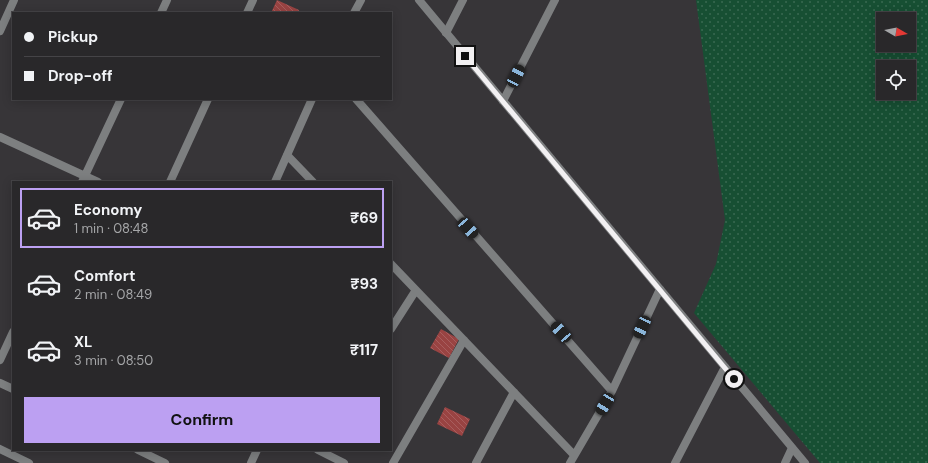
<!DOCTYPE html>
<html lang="en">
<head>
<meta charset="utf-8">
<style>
  :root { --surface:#29282a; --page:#353436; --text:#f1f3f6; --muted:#a5a6a8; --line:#454447; --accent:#bca0f2 }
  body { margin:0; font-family:"DM Sans",sans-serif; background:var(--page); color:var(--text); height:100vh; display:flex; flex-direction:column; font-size:15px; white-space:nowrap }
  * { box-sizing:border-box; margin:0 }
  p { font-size:13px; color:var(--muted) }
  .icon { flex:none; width:22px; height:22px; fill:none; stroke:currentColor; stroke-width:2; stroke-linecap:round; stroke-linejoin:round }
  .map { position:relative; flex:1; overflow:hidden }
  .details { position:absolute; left:12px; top:181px; width:380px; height:270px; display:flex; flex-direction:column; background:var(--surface); border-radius:0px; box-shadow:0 2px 10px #0003,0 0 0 1px var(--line) }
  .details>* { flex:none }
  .guide { position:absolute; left:12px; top:12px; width:380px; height:88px; border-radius:0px; box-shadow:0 2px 10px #0003,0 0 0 1px var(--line); display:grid; align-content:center; height:88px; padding:0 12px; background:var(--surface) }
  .needle { width:26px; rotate:99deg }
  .fabs { position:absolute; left:876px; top:12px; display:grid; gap:8px }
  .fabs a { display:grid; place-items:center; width:40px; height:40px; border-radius:0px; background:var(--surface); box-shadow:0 2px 10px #0003,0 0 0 1px var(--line); font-size:20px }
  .end { position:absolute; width:18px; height:18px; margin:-9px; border:5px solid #f2f0f2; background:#111; box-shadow:0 0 0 2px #111 }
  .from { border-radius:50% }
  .car { position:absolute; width:12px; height:24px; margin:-12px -6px; border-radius:5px; box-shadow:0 0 3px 1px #0007; background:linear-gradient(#222 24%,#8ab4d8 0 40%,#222 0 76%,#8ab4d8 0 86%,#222 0) }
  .guide b { display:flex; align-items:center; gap:14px; height:38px; font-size:15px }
  .guide b+b { border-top:1px solid var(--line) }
  .guide i { width:10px; height:10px; background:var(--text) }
  ul { padding:7px 0 0; list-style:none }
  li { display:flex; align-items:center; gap:12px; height:60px; margin:0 8px 6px; padding:0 4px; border:2px solid transparent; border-radius:0px }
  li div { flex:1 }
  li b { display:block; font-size:15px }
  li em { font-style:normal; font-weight:700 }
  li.active { border-color:var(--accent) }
  li>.icon { width:36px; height:36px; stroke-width:1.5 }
  .cta { display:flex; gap:8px; margin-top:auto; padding:8px 12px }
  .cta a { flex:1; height:46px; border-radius:0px; background:var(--accent); color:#111; font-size:16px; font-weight:700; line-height:46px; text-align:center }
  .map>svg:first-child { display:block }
  .grass { fill:url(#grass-dots); fill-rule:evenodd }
  .building { fill:url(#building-back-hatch) }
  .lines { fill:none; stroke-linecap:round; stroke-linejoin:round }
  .minor { stroke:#7d7f80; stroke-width:8 }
  .tertiary { stroke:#7d7f80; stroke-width:8 }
  .route { stroke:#f2f0f2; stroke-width:5 }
</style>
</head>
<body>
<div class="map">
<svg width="928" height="463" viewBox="0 0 928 463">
  <defs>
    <pattern id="grass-dots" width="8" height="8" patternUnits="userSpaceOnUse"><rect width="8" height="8" fill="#174f33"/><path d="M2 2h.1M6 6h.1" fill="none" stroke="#396951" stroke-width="1.8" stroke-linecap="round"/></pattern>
    <pattern id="building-back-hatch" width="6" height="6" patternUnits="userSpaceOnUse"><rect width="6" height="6" fill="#994342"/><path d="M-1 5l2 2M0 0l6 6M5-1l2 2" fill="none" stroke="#a85e5e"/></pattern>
  </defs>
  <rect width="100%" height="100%" fill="#373538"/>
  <path class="grass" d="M696,0h232v463h-108l-126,-150 22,-49 9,-44zM883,19h26v26h-26zM883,67h26v26h-26z"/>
  <path class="building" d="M277,0l22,10 -1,3h-27z
    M441,329l18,10 -10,19 -19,-10z
    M445,407l25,12 -8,17 -25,-12z"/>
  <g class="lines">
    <path class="minor" d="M161,13l6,-13
      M247,13l6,-13
      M354,13l7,-13
      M0,31l14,-31
      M446,33l17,-33
      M356,99l256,292
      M503,101l52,-101
      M0,137l98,45
      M287,155l26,27
      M82,182l39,-83
      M170,182l38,-83
      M275,182l37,-83
      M391,264l183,191
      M391,329l25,-39
      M0,360l13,-28
      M0,383l13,6
      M0,449l29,14
      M138,450l27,13
      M318,450l26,13
      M251,463l6,-13
      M393,463l71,-123
      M476,463l38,-71
      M570,463l42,-72 48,-102
      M675,463l50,-96
      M785,463l7,-15"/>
    <path class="tertiary" d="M419,0l386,463"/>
  </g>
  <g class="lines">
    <path class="route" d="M465,56l269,323"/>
  </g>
</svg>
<div class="fabs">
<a><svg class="needle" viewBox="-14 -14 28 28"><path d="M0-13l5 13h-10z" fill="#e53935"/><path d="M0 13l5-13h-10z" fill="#a5a6a8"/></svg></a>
<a><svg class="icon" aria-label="locate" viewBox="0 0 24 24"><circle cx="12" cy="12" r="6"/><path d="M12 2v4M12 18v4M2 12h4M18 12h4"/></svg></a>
</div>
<i class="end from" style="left:734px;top:379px"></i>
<i class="end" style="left:465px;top:56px"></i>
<i class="car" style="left:516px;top:76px;rotate:27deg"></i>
<i class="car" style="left:468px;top:228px;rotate:138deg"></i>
<i class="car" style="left:642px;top:327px;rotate:205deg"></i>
<i class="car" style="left:561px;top:332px;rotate:318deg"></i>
<i class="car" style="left:605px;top:404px;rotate:211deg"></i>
<div class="guide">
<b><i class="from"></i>Pickup</b>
<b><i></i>Drop-off</b>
</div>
<section class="details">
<ul>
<li class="active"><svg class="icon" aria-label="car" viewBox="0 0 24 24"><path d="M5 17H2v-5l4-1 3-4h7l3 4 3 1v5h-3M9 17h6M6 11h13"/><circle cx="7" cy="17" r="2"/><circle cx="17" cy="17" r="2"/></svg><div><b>Economy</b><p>1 min · 08:48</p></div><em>₹69</em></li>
<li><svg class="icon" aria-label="car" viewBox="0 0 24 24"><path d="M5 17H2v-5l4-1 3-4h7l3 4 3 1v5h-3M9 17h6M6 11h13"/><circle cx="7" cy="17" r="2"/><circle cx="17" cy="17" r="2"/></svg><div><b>Comfort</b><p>2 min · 08:49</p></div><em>₹93</em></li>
<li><svg class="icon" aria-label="car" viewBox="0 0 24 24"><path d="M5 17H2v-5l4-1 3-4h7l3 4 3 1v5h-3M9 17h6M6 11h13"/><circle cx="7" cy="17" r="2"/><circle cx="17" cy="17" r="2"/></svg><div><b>XL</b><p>3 min · 08:50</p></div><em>₹117</em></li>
</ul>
<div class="cta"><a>Confirm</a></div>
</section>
</div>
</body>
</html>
